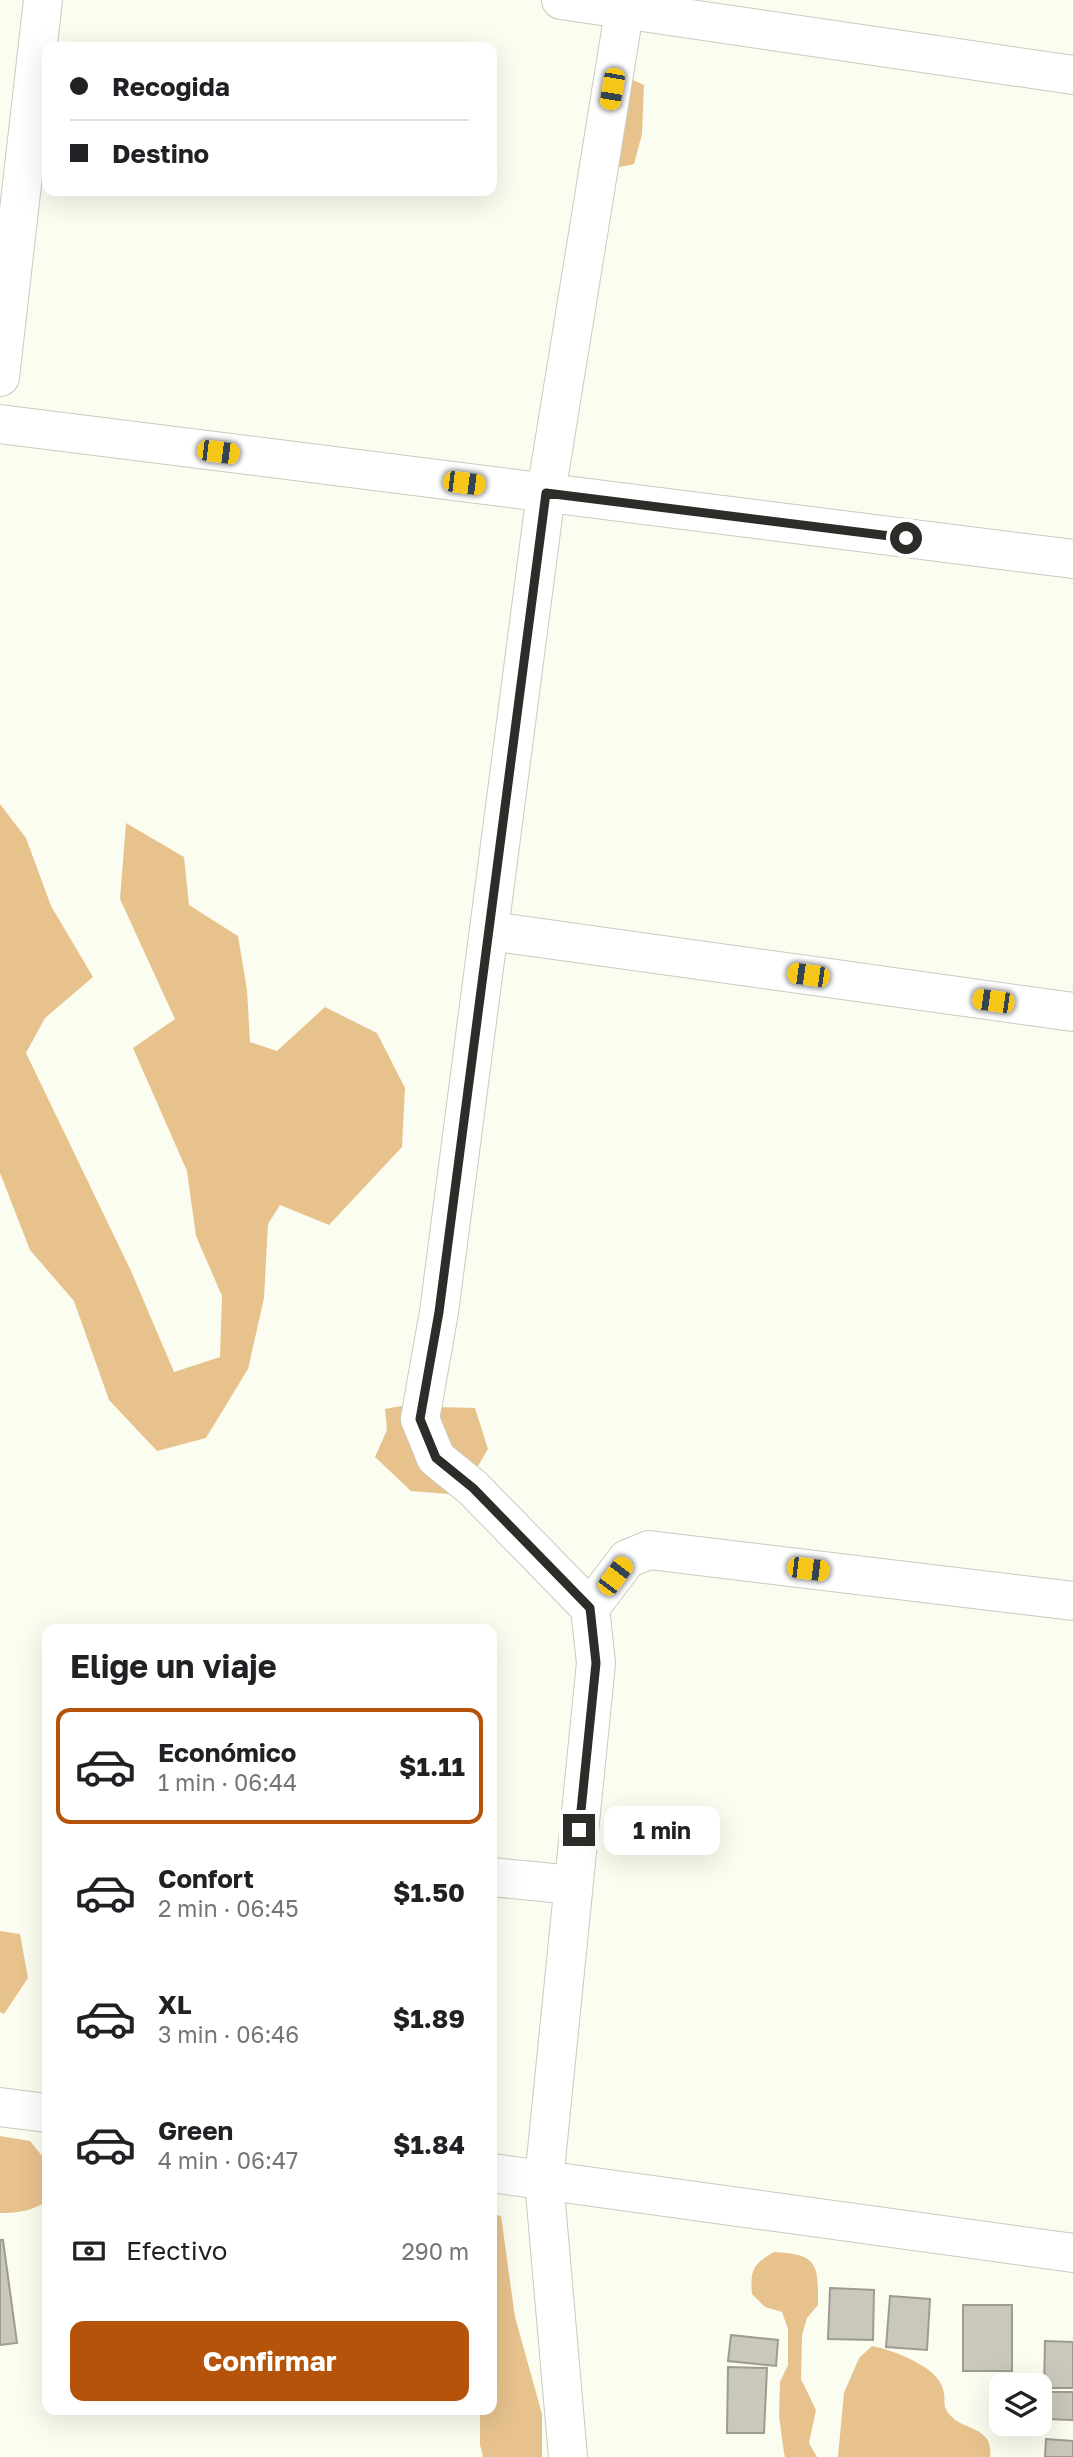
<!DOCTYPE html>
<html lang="es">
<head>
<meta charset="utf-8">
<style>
  :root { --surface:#fff; --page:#f6f6f6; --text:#202124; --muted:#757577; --line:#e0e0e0; --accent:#b45309 }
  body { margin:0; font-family:"Golos Text",sans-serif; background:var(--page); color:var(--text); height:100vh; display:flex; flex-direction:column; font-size:26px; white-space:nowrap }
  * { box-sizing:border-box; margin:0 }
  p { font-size:23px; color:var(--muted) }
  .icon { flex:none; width:38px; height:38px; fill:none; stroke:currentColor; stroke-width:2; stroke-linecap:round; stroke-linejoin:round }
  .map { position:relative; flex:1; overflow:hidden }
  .details { position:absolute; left:42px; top:1624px; width:455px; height:791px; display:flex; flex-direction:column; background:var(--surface); border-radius:14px; box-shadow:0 7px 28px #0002 }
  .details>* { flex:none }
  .top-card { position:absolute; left:42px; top:42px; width:455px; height:154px; border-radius:14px; box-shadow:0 7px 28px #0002; display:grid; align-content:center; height:154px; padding:0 28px; background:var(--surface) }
  .tools { position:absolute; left:989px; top:2373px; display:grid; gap:14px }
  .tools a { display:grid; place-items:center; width:63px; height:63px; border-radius:14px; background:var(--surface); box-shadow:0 7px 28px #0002; font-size:35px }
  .end { position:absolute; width:32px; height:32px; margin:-16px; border:9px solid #2c2d28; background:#fff; box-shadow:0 0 0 4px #fff }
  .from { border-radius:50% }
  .bubble { position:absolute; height:49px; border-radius:14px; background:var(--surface); box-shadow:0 7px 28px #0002; font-size:23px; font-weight:700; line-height:49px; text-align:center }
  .car { position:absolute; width:21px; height:42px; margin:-21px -10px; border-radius:9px; box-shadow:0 0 5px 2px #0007; background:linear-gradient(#f5c518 24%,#345 0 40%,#f5c518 0 76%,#345 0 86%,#f5c518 0) }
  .top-card b { display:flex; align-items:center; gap:24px; height:66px; font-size:26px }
  .top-card b+b { border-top:2px solid var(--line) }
  .top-card i { width:18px; height:18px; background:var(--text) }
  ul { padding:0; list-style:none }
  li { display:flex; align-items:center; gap:21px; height:116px; margin:0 14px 10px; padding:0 14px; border:4px solid transparent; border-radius:14px }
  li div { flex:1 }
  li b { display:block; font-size:26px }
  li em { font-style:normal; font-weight:700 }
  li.current { border-color:var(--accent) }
  li>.icon { width:63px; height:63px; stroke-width:1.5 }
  h2 { padding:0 28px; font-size:32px; line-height:84px }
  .pay { display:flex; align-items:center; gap:18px; height:77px; padding:0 28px; font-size:26px }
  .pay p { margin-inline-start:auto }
  .cta { display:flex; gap:14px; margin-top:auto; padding:14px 28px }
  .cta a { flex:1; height:80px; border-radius:14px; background:var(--accent); color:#fff; font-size:28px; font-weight:700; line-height:80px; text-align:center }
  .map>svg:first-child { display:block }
  .green { fill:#e7c28d }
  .building { fill:#cac7bb; stroke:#9e9b90; stroke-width:2 }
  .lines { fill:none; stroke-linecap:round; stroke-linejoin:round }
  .minor-casing { stroke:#c9cbbe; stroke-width:40 }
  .minor { stroke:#fff; stroke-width:38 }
  .route { stroke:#2c2d28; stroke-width:9 }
</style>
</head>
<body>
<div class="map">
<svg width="1073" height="2457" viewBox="0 0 1073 2457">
  <rect width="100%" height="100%" fill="#fbfdf0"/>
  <path class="green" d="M620,74l24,11 -2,49 -8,30 -23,5 -13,-7 -14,-26 8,-38z
    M0,804l26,34 25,68 42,71 -48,41 -19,35 105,218 43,101 46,-15 2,-61 -26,-60 -9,-65 -54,-123 42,-29 -55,-120 6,-76 58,34 5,48 49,31 9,54 3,52 27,9 48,-44 52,26 28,55 -3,59 -73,78 -49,-20 -12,19 -4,74 -16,71 -42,69 -49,13 -48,-51 -35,-99 -44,-51 -30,-77z
    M401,1406l74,2 13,41 -27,46 -50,-4 -36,-34 12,-27 -2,-21z
    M0,1931l20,3 8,44 -24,36 -4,-2z
    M0,2136l30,5 17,21v39c-15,10 -28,12 -47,12z
    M492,2214l9,2 14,101 27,97v43h-59l-3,-12v-35h12z
    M774,2252c45,2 44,13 44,53l-11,13 -5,17 -1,44 15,31 -7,33 8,14h-32l-1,-4 -5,-37 1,-34 8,-17v-36l-6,-17 -17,-5 -13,-13c-2,-24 1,-30 22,-42z
    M872,2346c21,4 66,21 71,43 4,13 -3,17 10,29 13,12 41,10 37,39h-152l6,-64 15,-35z"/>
  <path class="building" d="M0,2240h3l14,103 -17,2z
    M830,2288l44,2 -1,50 -45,-1z
    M890,2296l40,3 -3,51 -41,-3z
    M963,2305h49v66h-49z
    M731,2335l47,5 -2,26 -48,-5z
    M1045,2341l28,1v46h-29z
    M728,2367l39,1 -3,65h-37z
    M1046,2392h27v28l-27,-1z
    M1046,2439l27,2v16h-28z"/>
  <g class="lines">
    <defs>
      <path id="minor" d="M561,0l512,75
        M0,377l43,-377
        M0,424l1073,135
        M490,931l583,81
        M590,1608l37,-49 22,-9 424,51
        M492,1877l81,8
        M0,2107l47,6
        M492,2173l581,80
        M568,2457l-24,-277 52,-517 -6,-55 -117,-120 -37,-30 -16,-39 19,-107 107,-819 80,-493"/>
    </defs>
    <use href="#minor" class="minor-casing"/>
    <use href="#minor" class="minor"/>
  </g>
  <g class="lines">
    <path class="route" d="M579,1830l17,-167 -6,-55 -117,-120 -37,-30 -16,-39 19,-107 107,-819 360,45"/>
  </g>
</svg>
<div class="tools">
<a><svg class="icon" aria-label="layers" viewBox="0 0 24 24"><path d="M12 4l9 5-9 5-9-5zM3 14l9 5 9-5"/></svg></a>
</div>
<i class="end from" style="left:906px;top:538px"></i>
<i class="end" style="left:579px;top:1830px"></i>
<div class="bubble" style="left:604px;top:1806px;width:116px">1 min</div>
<i class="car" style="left:612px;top:89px;rotate:190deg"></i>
<i class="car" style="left:218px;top:452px;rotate:97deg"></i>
<i class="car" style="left:464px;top:483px;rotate:97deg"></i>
<i class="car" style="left:808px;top:975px;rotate:278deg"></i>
<i class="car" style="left:993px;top:1001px;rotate:278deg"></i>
<i class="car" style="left:808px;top:1569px;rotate:97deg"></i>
<i class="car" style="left:615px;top:1576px;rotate:37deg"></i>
<div class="top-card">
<b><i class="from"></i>Recogida</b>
<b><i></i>Destino</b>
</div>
<section class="details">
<h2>Elige un viaje</h2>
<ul>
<li class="current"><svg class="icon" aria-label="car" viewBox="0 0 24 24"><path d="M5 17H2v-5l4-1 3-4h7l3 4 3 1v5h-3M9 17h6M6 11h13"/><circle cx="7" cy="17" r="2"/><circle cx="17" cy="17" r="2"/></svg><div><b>Económico</b><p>1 min · 06:44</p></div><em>$1.11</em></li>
<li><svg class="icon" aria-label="car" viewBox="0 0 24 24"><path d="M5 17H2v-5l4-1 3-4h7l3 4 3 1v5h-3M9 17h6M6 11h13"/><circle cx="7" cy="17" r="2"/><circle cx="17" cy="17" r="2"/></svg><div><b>Confort</b><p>2 min · 06:45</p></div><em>$1.50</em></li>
<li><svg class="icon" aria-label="car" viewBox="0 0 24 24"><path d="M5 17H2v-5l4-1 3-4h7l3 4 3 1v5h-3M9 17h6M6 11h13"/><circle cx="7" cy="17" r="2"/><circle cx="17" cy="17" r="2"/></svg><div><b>XL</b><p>3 min · 06:46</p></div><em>$1.89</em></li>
<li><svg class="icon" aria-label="car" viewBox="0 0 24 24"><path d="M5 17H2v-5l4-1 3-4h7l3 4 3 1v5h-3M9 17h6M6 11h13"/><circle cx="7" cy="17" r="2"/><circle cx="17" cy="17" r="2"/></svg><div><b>Green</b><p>4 min · 06:47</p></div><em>$1.84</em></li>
</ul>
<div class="pay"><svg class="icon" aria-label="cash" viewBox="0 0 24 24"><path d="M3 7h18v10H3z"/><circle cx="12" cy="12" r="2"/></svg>Efectivo<p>290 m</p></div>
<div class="cta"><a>Confirmar</a></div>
</section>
</div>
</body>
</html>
